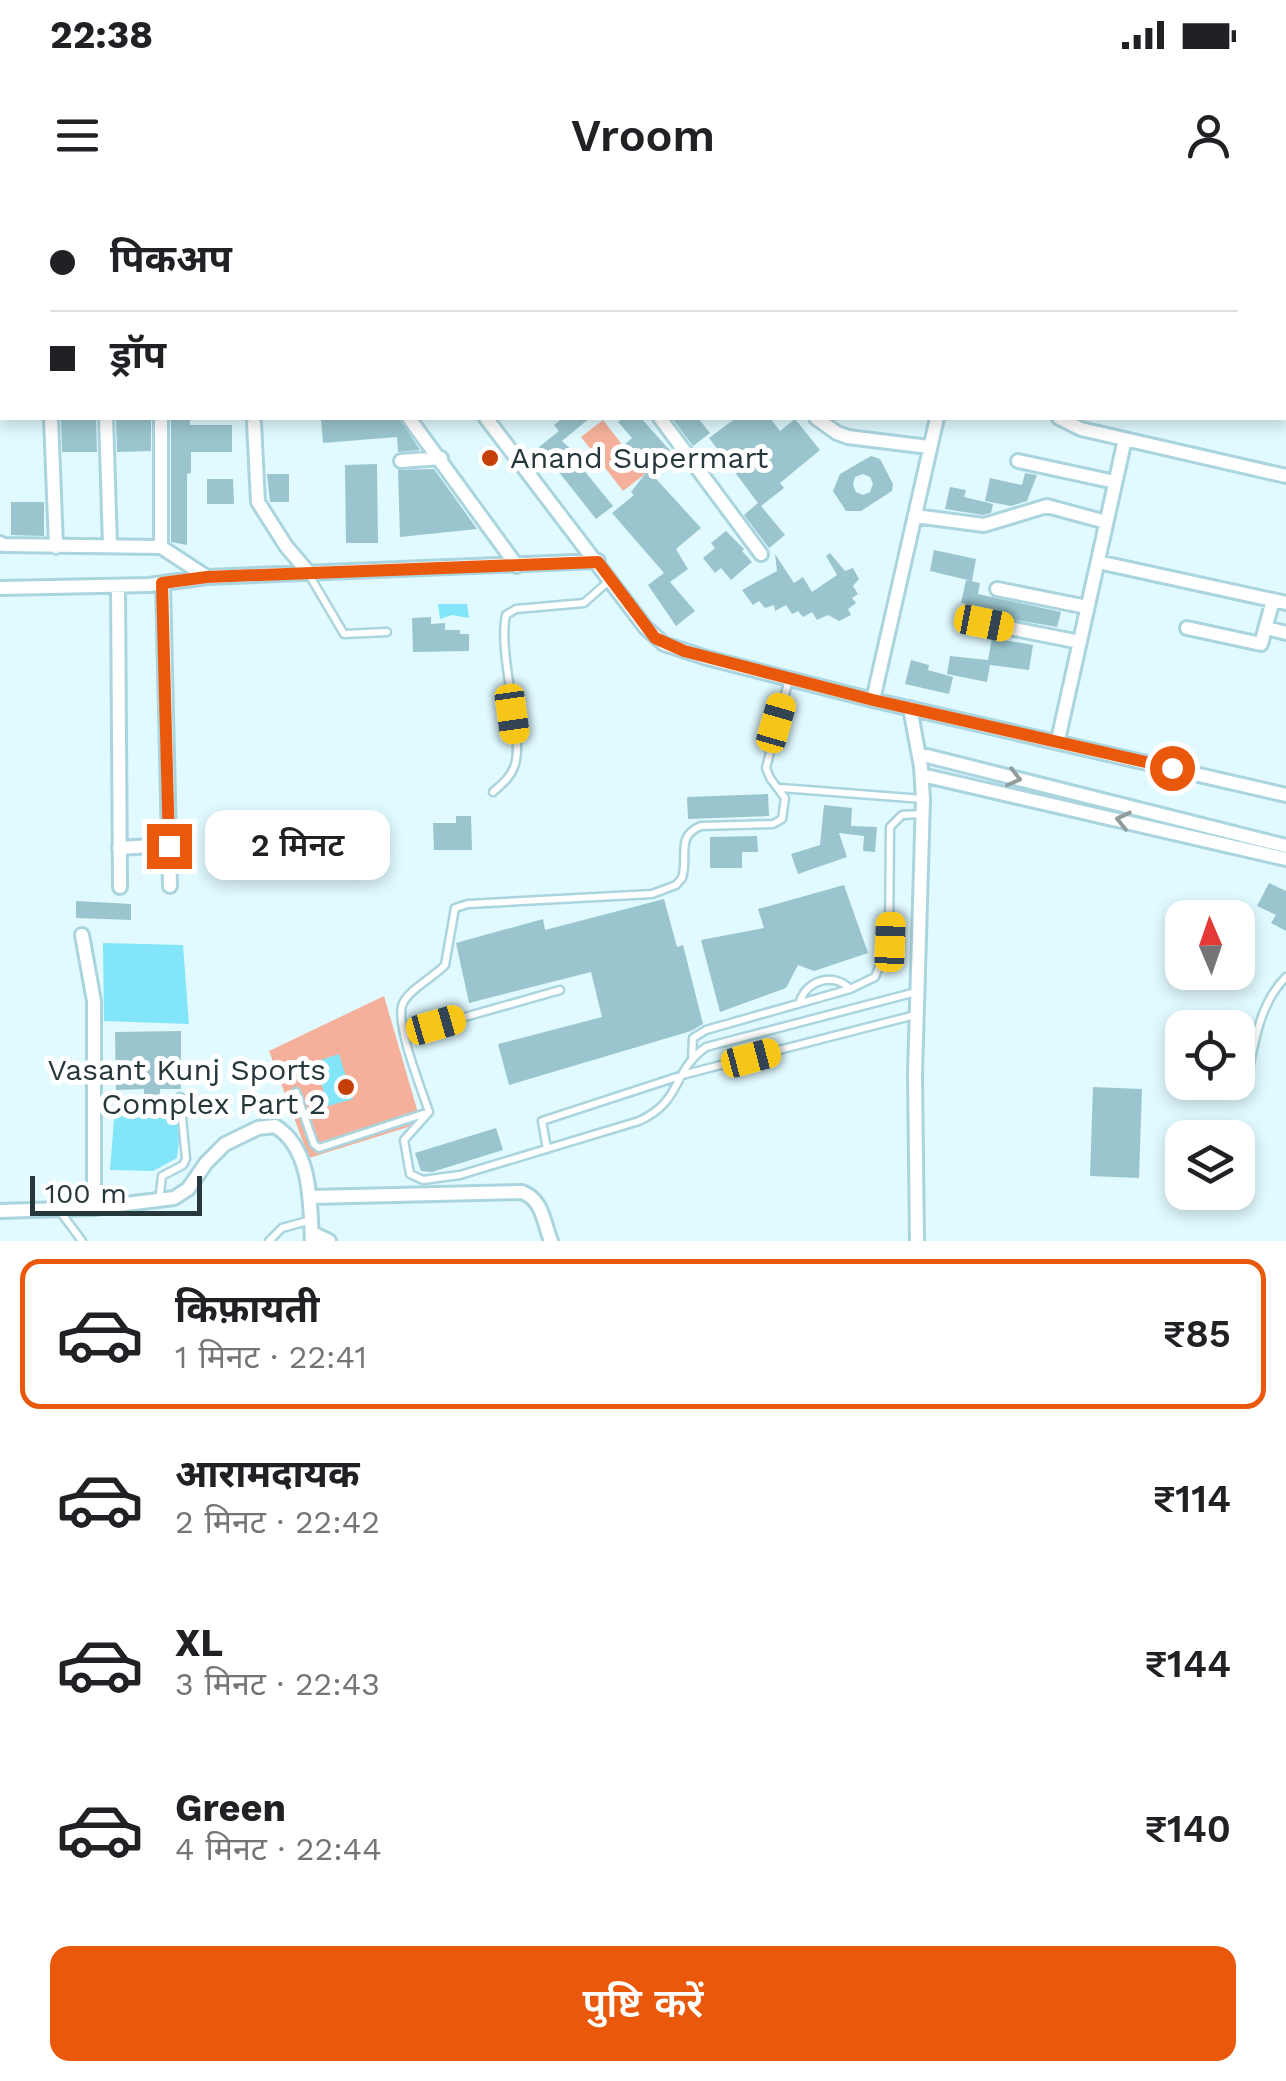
<!DOCTYPE html>
<html lang="hi">
<head>
<meta charset="utf-8">
<style>
  :root { --surface:#fff; --page:#f6f6f6; --text:#202124; --muted:#757577; --line:#e0e0e0; --accent:#ea580c }
  body { margin:0; font-family:"Work Sans","Noto Sans Devanagari",sans-serif; background:var(--page); color:var(--text); height:100vh; display:flex; flex-direction:column; font-size:38px; white-space:nowrap }
  * { box-sizing:border-box; margin:0 }
  p { font-size:32px; color:var(--muted) }
  .icon { flex:none; width:55px; height:55px; fill:none; stroke:currentColor; stroke-width:2; stroke-linecap:round; stroke-linejoin:round }
  .map { position:relative; height:1041px; overflow:hidden }
  .side { display:flex; flex-direction:column; background:var(--surface); flex:1 }
  .side>* { flex:none }
  .top-card { position:absolute; left:0px; top:0px; width:1288px; height:220px; box-shadow:0 5px 15px #0003; display:grid; align-content:center; height:220px; padding:0 50px; background:var(--surface) }
  .needle { width:65px; rotate:358deg }
  .controls { position:absolute; left:1165px; top:700px; display:grid; gap:20px }
  .controls a { display:grid; place-items:center; width:90px; height:90px; border-radius:20px; background:var(--surface); box-shadow:0 5px 15px #0003; font-size:50px }
  .scale { position:absolute; left:30px; bottom:25px; width:172px; box-sizing:border-box; padding-left:10px; border:5px solid #26383b; border-top:0; font-size:28px; line-height:35px; white-space:nowrap; color:#26383b; -webkit-text-stroke:8px #fff; paint-order:stroke }
  .end { position:absolute; width:45px; height:45px; margin:-22px; border:12px solid #ea580c; background:#fff; box-shadow:0 0 0 5px #fff }
  .from { border-radius:50% }
  .bubble { position:absolute; height:70px; border-radius:20px; background:var(--surface); box-shadow:0 5px 15px #0003; font-size:32px; font-weight:600; line-height:70px; text-align:center }
  .car { position:absolute; width:30px; height:60px; margin:-30px -15px; border-radius:12px; box-shadow:0 0 8px 2px #0007; background:linear-gradient(#f5c518 24%,#345 0 40%,#f5c518 0 76%,#345 0 86%,#f5c518 0) }
  .top-card b { display:flex; align-items:center; gap:35px; height:95px; font-size:38px }
  .top-card b+b { border-top:2px solid var(--line) }
  .top-card i { width:25px; height:25px; background:var(--text) }
  ul { padding:18px 0 0; list-style:none }
  li { display:flex; align-items:center; gap:30px; height:150px; margin:0 20px 15px; padding:0 30px; border:5px solid transparent; border-radius:20px }
  li div { flex:1 }
  li b { display:block; font-size:38px }
  li em { font-style:normal; font-weight:600 }
  li.current { border-color:var(--accent) }
  li>.icon { width:90px; height:90px; stroke-width:1.5 }
  .button { display:flex; gap:20px; margin-top:auto; padding:20px 50px }
  .button a { flex:1; height:115px; border-radius:20px; background:var(--accent); color:#fff; font-size:40px; font-weight:600; line-height:115px; text-align:center }
  .status { display:flex; justify-content:space-between; align-items:center; height:70px; padding:0 50px; background:var(--surface); direction:ltr }
  .status svg { height:28px; fill:currentColor }
  header { display:flex; justify-content:space-between; align-items:center; height:130px; padding:0 50px; background:var(--surface); font-size:45px; font-weight:600 }
  .map>svg:first-child { display:block }
  .green { fill:#f5b09b }
  .water { fill:#82e5f9 }
  .building { fill:#9ac5ce; fill-rule:evenodd }
  .lines { fill:none; stroke-linecap:round; stroke-linejoin:round }
  .lane-casing { stroke:#aad5de; stroke-width:11 }
  .street-casing { stroke:#aad5de; stroke-width:18 }
  .primary-casing { stroke:#aad5de; stroke-width:25 }
  .lane { stroke:#fff; stroke-width:6 }
  .street { stroke:#fff; stroke-width:12 }
  .primary { stroke:#fff; stroke-width:20 }
  .oneway { stroke:#929c9d }
  .route { stroke:#ea580c; stroke-width:12 }
  .poi-dot { fill:#c63f09; stroke:#fff; stroke-width:4 }
  .labels { text-anchor:middle; stroke-width:10; stroke-linejoin:round; paint-order:stroke }
  .poi-label { font-size:30px; fill:#26383b; stroke:#fff; text-anchor:start }
</style>
</head>
<body>
<div class="status"><b>22:38</b><svg viewBox="0 0 49 12"><path d="M0 12V9h3v3zM5 12V6h3v6zM10 12V3h3v9zM15 12V0h3v12zM26 1h20v11H26zM47 4h2v5h-2z"/></svg></div>
<header><svg class="icon" aria-label="menu" viewBox="0 0 24 24"><path d="M4 6h16M4 12h16M4 18h16"/></svg>Vroom<svg class="icon" aria-label="person" viewBox="0 0 24 24"><circle cx="12" cy="8" r="4"/><path d="M4 21q1-7 8-7t8 7"/></svg></header>
<div class="map">
<svg width="1286" height="1041" viewBox="0 0 1286 1041">
  <rect width="100%" height="100%" fill="#e0faff"/>
  <path class="green" d="M603,220l42,54 -22,17 -42,-54z
    M384,796l37,127 -112,35 -40,-107z"/>
  <path class="water" d="M438,404h29l2,14 -17,-3 -12,4z
    M103,743l80,2 6,79 -85,-3z
    M339,854l14,45 -25,7 -13,-44z
    M115,907l37,1 30,6 -5,44 -24,13 -43,-1z"/>
  <path class="building" d="M61,218h35l1,34h-35z
    M116,218h35v33l-34,1z
    M171,218h19v7h42v27h-41v21l-4,1v71l-16,-3z
    M321,218h78l21,32 -22,2 -1,-15 -74,6z
    M563,218h27l-28,23 25,23 -5,4 31,38 -17,13 -57,-72 20,-16 -5,-6z
    M623,218h18l33,37 -23,18 -27,-28 8,-7 -14,-16z
    M672,218h26l12,15 -17,13z
    M736,218h34l10,13 15,-12 25,31 -40,33 4,5 -23,18 24,29 -16,13 -25,-33 14,-12 -49,-65z
    M871,256l9,3 13,25 -1,7 -31,20h-15l-13,-20 7,-17zM863,274l7,3 3,7 -3,8 -7,3 -7,-3 -3,-7 2,-8z
    M377,264l1,79h-32l-1,-78z
    M434,269l43,60 -77,8 -2,-67z
    M648,270l53,58 -25,21 12,20 -18,13 25,29 -19,15 -28,-41 16,-12 -52,-60 22,-18 -3,-3z
    M1025,273l12,2 -10,26 -16,5 -26,-5 5,-23 32,7z
    M267,274h22v28h-19z
    M207,279h26l1,25h-27z
    M950,287l16,3 -2,7 29,7 -2,9 -8,2 -38,-6z
    M11,302h33v34l-33,-1z
    M726,331l18,18 -2,2 10,11 -21,18 -10,-12 -6,5 -12,-15 12,-10 -4,-5z
    M934,350l42,9 -4,22 -42,-10z
    M830,353l15,18 8,-3 6,11 -6,7 5,8 -6,4 4,5 -8,6 3,6 -12,6 -11,-6 -11,5 -5,-8 -9,5 -5,-6 -6,3 -6,-9 -11,6 -1,-6 -9,3 -6,-7 -6,4 -11,-15 35,-19 -2,-17 19,29 9,-6 9,15 25,-17 -11,-19z
    M966,380l14,3 -2,11 83,18 -4,15 -76,-13 1,-7 -21,-4z
    M431,417v7l14,-1v7h15v4h9v17l-56,1 -1,-34z
    M992,438l41,7 -4,25 -39,-5 -3,17 -40,-8 3,-18 38,4z
    M911,460l18,5 -1,5 25,7 -4,17 -44,-10z
    M768,594l1,22 -81,3 -1,-22z
    M824,605l28,3 -1,18 26,1 -2,25 -12,-1 1,-15 -25,-3 8,24 -49,17 -7,-20 29,-9z
    M456,616h15l1,34h-38l-1,-27h23z
    M757,636l1,16h-16v16h-32v-31z
    M1269,683l17,8v40l-15,-8 5,-8 -19,-9z
    M844,685l24,68 -54,18 -16,-6 -12,23 -66,24 -19,-72 63,-12 -6,-19z
    M664,699l13,48 6,-2 20,79 -12,7 -182,54 -11,-41 104,-27 -11,-45 -122,31 -13,-60 87,-24 2,11z
    M76,701l55,3v16l-55,-2z
    M181,831v58h-21v15l-16,1v-16l-28,1 -1,-58z
    M1093,887l49,2 -3,89 -49,-2z
    M496,928l7,22 -71,22 -11,-1 -6,-18z"/>
  <g class="lines">
    <defs>
      <path id="lane" d="M308,373l36,61 43,-2
        M789,479l-23,89 4,10 15,20 -3,21 -9,5 -72,2c-26,10 -12,31 -19,52l-6,7 -24,9 -184,10 -13,4 -10,57c-11,12 -34,23 -42,38 -9,19 19,87 26,109l-25,28 6,34 13,6 37,-5 179,-54c44,-20 32,-49 67,-74l210,-55
        M781,588l142,11
        M493,592c8,-7 17,-14 21,-25 12,-27 -17,-112 -8,-152l10,-6 68,-6 26,-23
        M800,801c7,-21 34,-29 50,-12
        M405,834l155,-44
        M692,858l1,-20 13,-8 144,-41 25,-12 14,-35 1,-115 12,-12 18,-1
        M1247,878c8,-36 12,-74 39,-101
        M296,892l18,52 5,4 110,-36
        M547,949l-5,-28 144,-47 229,-59
        M159,1001l3,-25 21,-11 3,-6 -6,-62
        M59,1010l23,31
        M269,1041l13,-13 29,-8"/>
      <path id="street" d="M243,0l1,2
        M327,0l2,2
        M577,0l2,2
        M735,0l2,2
        M43,2v-2
        M762,2l3,-2
        M991,2l1,-2
        M0,72h2
        M1285,73h1
        M0,139h2
        M0,207l2,-3
        M51,218l5,129
        M106,218l4,127
        M409,218l108,148
        M486,218l160,210 18,16 43,14 166,42 413,95
        M660,218l101,136
        M816,218l21,15 11,4 81,10
        M1059,218l22,11 205,47
        M254,223l4,79 28,44 22,26
        M401,261l40,-3
        M1018,261l97,21
        M915,316l69,9 63,-19 59,16
        M0,343l3,2 158,2 46,30
        M161,347v-129
        M1098,362l188,41
        M163,383l7,303
        M118,386l2,301
        M0,388l149,-3 58,-8 391,-16
        M997,389l90,18
        M984,423l96,19
        M1187,428l74,16 12,-44
        M1267,428l19,5
        M873,500l64,-282
        M910,508l11,59 2,32 -8,275 2,167
        M1058,540l67,-301
        M919,554l367,92
        M922,575l364,84
        M119,648l50,-3
        M82,735l12,66v207
        M311,997l211,-5c21,8 21,29 29,49
        M0,1011l94,-3 80,-10 14,-9 18,-26 19,-19 33,-16 17,-2c37,23 35,77 37,115
        M312,1033l17,8"/>
      <path id="primary" d="M1185,0l26,2
        M1285,10h1"/>
    </defs>
    <use href="#lane" class="lane-casing"/>
    <use href="#street" class="street-casing"/>
    <use href="#primary" class="primary-casing"/>
    <use href="#lane" class="lane"/>
    <use href="#street" class="street"/>
    <use href="#primary" class="primary"/>
  </g>
  <defs><path id="oneway-chevron" d="M-2-3.5L2.5 0L-2 3.5" fill="none" stroke-width="1.6" stroke-linecap="round" stroke-linejoin="round" transform="scale(2.5)"/></defs>
  <g class="oneway">
    <use href="#oneway-chevron" transform="translate(1014 578) rotate(14)"/>
    <use href="#oneway-chevron" transform="translate(1123 620) rotate(-167)"/>
  </g>
  <g class="lines">
    <path class="route" d="M169,646l-7,-263 45,-6 391,-15 57,76 29,13 189,49 299,68"/>
  </g>
  <g class="poi-dot">
    <circle cx="490" cy="258" r="10"/>
    <circle cx="346" cy="887" r="10"/>
  </g>
  <g class="labels">
    <g class="poi-label">
      <text x="510" y="268">Anand Supermart</text>
      <text x="326" y="880" text-anchor="end">Vasant Kunj Sports<tspan x="326" dy="34">Complex Part 2</tspan></text>
    </g>
  </g>
</svg>
<div class="controls">
<a><svg class="needle" viewBox="-14 -14 28 28"><path d="M0-13l5 13h-10z" fill="#e53935"/><path d="M0 13l5-13h-10z" fill="#757577"/></svg></a>
<a><svg class="icon" aria-label="locate" viewBox="0 0 24 24"><circle cx="12" cy="12" r="6"/><path d="M12 2v4M12 18v4M2 12h4M18 12h4"/></svg></a>
<a><svg class="icon" aria-label="layers" viewBox="0 0 24 24"><path d="M12 4l9 5-9 5-9-5zM3 14l9 5 9-5"/></svg></a>
</div>
<div class="scale">100 m</div>
<i class="end from" style="left:1172px;top:568px"></i>
<i class="end" style="left:169px;top:646px"></i>
<div class="bubble" style="left:205px;top:610px;width:185px">2 मिनट</div>
<i class="car" style="left:984px;top:423px;rotate:101deg"></i>
<i class="car" style="left:512px;top:514px;rotate:172deg"></i>
<i class="car" style="left:776px;top:523px;rotate:16deg"></i>
<i class="car" style="left:890px;top:742px;rotate:2deg"></i>
<i class="car" style="left:436px;top:825px;rotate:74deg"></i>
<i class="car" style="left:751px;top:858px;rotate:75deg"></i>
<div class="top-card">
<b><i class="from"></i>पिकअप</b>
<b><i></i>ड्रॉप</b>
</div>
</div>
<section class="side">
<ul>
<li class="current"><svg class="icon" aria-label="car" viewBox="0 0 24 24"><path d="M5 17H2v-5l4-1 3-4h7l3 4 3 1v5h-3M9 17h6M6 11h13"/><circle cx="7" cy="17" r="2"/><circle cx="17" cy="17" r="2"/></svg><div><b>किफ़ायती</b><p>1 मिनट · 22:41</p></div><em>₹85</em></li>
<li><svg class="icon" aria-label="car" viewBox="0 0 24 24"><path d="M5 17H2v-5l4-1 3-4h7l3 4 3 1v5h-3M9 17h6M6 11h13"/><circle cx="7" cy="17" r="2"/><circle cx="17" cy="17" r="2"/></svg><div><b>आरामदायक</b><p>2 मिनट · 22:42</p></div><em>₹114</em></li>
<li><svg class="icon" aria-label="car" viewBox="0 0 24 24"><path d="M5 17H2v-5l4-1 3-4h7l3 4 3 1v5h-3M9 17h6M6 11h13"/><circle cx="7" cy="17" r="2"/><circle cx="17" cy="17" r="2"/></svg><div><b>XL</b><p>3 मिनट · 22:43</p></div><em>₹144</em></li>
<li><svg class="icon" aria-label="car" viewBox="0 0 24 24"><path d="M5 17H2v-5l4-1 3-4h7l3 4 3 1v5h-3M9 17h6M6 11h13"/><circle cx="7" cy="17" r="2"/><circle cx="17" cy="17" r="2"/></svg><div><b>Green</b><p>4 मिनट · 22:44</p></div><em>₹140</em></li>
</ul>
<div class="button"><a>पुष्टि करें</a></div>
</section>
</body>
</html>
